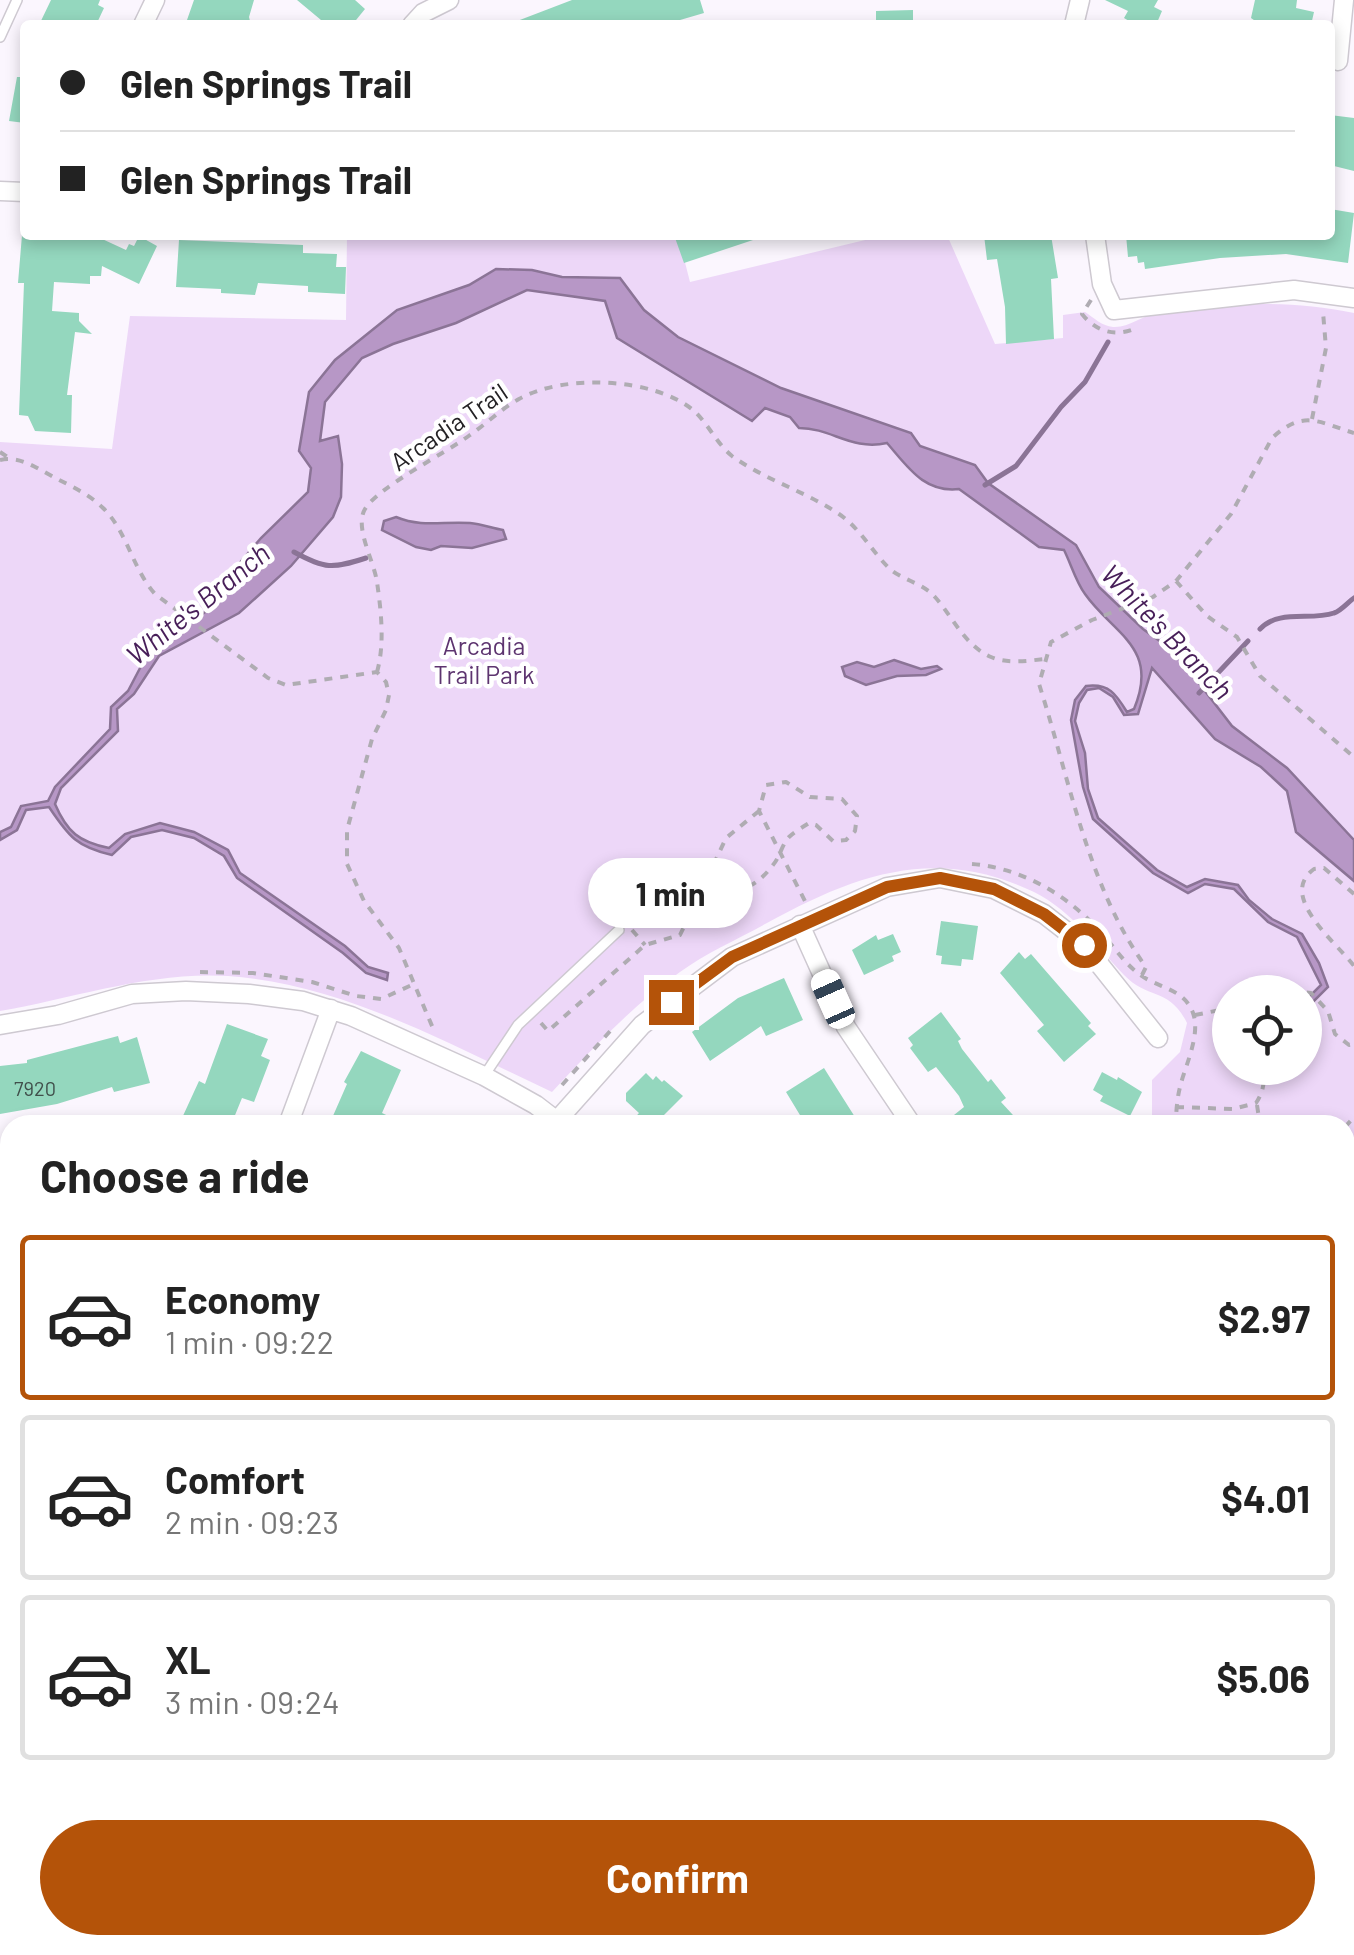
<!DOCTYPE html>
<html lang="en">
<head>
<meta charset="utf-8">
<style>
  :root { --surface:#fff; --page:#f6f6f6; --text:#222; --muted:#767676; --line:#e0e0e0; --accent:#b45309 }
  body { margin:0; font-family:Barlow,sans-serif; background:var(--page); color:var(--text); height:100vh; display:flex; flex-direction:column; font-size:38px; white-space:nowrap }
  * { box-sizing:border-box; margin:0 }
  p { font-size:32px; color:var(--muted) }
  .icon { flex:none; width:55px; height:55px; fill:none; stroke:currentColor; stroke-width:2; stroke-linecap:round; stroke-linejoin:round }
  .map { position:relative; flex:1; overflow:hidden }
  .panel { position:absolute; left:0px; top:1115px; width:1355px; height:840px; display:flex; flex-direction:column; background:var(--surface); border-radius:30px 30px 0 0; box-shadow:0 5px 15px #0003 }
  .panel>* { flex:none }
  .hud { position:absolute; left:20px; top:20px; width:1315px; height:220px; border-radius:10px; box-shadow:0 5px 15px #0003; display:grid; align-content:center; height:220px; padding:0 40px; background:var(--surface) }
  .fabs { position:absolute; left:1212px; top:975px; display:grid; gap:20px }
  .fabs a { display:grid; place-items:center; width:110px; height:110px; border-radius:50%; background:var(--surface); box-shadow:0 5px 15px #0003; font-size:50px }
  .end { position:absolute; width:45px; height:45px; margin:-22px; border:12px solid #b45309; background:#fff; box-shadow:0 0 0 5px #fff }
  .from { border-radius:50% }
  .bubble { position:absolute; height:70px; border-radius:35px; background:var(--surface); box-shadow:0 5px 15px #0003; font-size:32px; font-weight:700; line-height:70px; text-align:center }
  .car { position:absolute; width:30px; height:60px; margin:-30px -15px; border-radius:12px; box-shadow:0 0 8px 2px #0007; background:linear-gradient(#fff 24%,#345 0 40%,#fff 0 76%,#345 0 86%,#fff 0) }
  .hud b { display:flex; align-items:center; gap:35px; height:95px; font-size:38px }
  .hud b+b { border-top:2px solid var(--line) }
  .hud i { width:25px; height:25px; background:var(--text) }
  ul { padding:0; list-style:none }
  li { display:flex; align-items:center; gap:30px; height:165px; margin:0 20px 15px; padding:0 20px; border:5px solid var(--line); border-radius:10px }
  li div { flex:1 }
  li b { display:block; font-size:38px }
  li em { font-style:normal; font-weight:700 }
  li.selected { border-color:var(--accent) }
  li>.icon { width:90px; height:90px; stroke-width:1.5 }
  h2 { padding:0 40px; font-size:45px; line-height:120px }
  .primary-button { display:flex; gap:20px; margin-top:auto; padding:20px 40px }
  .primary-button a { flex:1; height:115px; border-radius:60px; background:var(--accent); color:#fff; font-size:40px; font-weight:700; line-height:115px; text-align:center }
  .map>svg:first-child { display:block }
  .green { fill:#edd7f8; fill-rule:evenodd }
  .water { fill:#b797c6; stroke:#8b7496; stroke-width:2.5 }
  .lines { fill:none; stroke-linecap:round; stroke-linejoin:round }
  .stream { stroke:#8b7496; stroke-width:5 }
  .building { fill:#94d7be }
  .lane-casing { stroke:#cec9d1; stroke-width:12 }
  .street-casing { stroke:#cec9d1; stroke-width:21 }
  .path { stroke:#afacb2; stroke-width:4; stroke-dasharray:8 8; stroke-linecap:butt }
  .lane { stroke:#fff; stroke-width:9 }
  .street { stroke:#fff; stroke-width:18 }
  .route { stroke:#b45309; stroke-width:12 }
  .labels { text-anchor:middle; stroke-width:9; stroke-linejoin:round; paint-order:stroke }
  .number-label { font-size:20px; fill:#404f4b }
  .street-label { font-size:25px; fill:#242225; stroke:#fff }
  .park-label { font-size:25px; fill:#5d346f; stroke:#fff }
  .water-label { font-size:28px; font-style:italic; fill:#471e58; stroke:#fff }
</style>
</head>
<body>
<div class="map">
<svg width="1354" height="1955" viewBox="0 0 1354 1955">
  <rect width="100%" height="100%" fill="#fbf6fe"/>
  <path class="green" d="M347,235h331l12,47 196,-47h61l48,109 68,-6v-23l22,-3c9,6 17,14 28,15 16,1 28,-11 44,-14 65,-10 132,-14 197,0v1180l-9,-2v-366h-193v-45l28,-28 7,-29c-18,-36 -39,-23 -63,-48 -29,-30 -52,-64 -90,-83 -98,-47 -178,-18 -267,31 -29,16 -61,30 -87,49 -48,34 -88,77 -128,120 -103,-48 -209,-108 -324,-116 -76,-5 -154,22 -228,35v-569l112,7 18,-133 216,4zM1230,992h75v76h-75z"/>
  <path class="water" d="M496,269l36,1 30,7 58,1 24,32 34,27 103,51 130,45 9,13 55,19 13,18 88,62 23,42 44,42 32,23 57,74 55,42 67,72v41l-58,-49 -9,-41 -26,-24 -46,-28 -63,-71 -14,46 -14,1 -11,-18 -14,-9 -12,2 -8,13 -4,18 10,32 3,36 10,29 59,52 30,17 18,-8 33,6 11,15 23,19 30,15 17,29 9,24 -17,17 -6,-1v-6h4l12,-12 -24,-48 -29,-15 -34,-33 -29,-5 -17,9 -35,-20 -60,-54 -10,-32 -12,-67 4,-20 11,-14c23,-3 30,8 41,26l7,-3c26,-62 -21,-75 -49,-115 -9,-12 -14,-30 -21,-44l-25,-3 -80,-58c-35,4 -51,-22 -72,-46 -36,8 -55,-15 -88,-15l-9,-11 -25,-9 -13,13 -135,-83 -12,-37 -78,-11 -71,33 -63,21 -31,14 -37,44 -5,39 18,-5 4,28 -1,33 -8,20 -42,49 -52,47 -80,43 -25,38 -17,15 1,22 -57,57 -6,16c12,28 24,38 54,44l16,-14 35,-11 34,9 34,18 12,23 105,73 23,21 20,6 -1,7 -21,-7 -23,-20 -106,-75 -13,-22 -30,-18 -32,-8 -31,7 -19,18c-35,-8 -43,-18 -63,-48l-23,3 -9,20 -17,10v-8l11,-5 10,-21 27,-5 7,-14 55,-58 1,-22 17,-16 22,-42 55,-37 20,-32 36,-42 47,-46 3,-24 -12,-17 10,-59 26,-32 62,-50 72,-25z
    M396,517c27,11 46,4 74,6 11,1 22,5 33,7l3,9 -34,9 -31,-2 -10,4 -15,-3 -34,-17 2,-9z
    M894,660l27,9 16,-3 4,3 -15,6 -29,1 -31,9 -21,-9 -3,-9 15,-5 17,5z"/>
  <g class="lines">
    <path class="stream" d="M985,485l31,-19 45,-59 24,-25 23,-40
      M294,552c31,17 38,17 72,6
      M1260,629c19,-20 50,-8 74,-16 7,-2 14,-11 20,-15
      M1199,693l49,-52"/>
  </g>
  <path class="building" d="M51,0h49l-2,5 6,3 -8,17h-57z
    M194,0h60l-5,17 2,8h-54l-10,-5z
    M297,0h58l10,9 -13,16h-25z
    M572,0h128l4,13 -41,12h-156z
    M1105,0h53l-4,7 8,4 -6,14h-29l2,-4 -5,-3 4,-7z
    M1255,0h42l-1,8 18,4 -3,13h-50l-10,-7z
    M913,10v15h-37v-14z
    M17,77h8v46l-16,-2z
    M1330,115l24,3v53l-24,-6z
    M1330,209l24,4 -6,50 -62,-9 -66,4 -75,11 -1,-7 -6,1 -1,-7 -9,1 -2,-22h204z
    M22,235h78v3l26,12 3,-6 5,2 5,-10 18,10 -18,38 -37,-18 -1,10h-11v8l-36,-2 -2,29 27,2v8l13,13 -17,-2 -8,63h5l-1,38 -36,-2 -7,-15 -9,-1 5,-132h-6z
    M674,235h81l1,4 -72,24z
    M984,235h67l7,43 -7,1 3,60 -48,5 -1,-37 -8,-48 -10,1z
    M179,240l124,5v8l34,1 -1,13h10l-1,27 -37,-2v-6l-50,-3 -3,12 -34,-2v-4l-45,-2z
    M941,921l37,5 -5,34 -11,-1 -1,7 -20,-2 1,-8 -6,-1z
    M893,934l8,18 -9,4 2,5 -30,14 -12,-25 24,-15 2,5z
    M1019,952l6,7 6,-5 60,69 -3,3 8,8 -32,28 -27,-31 7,-6 -44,-52z
    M784,978l19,42 -37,16 -5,-10 -51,35 -18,-29 46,-34z
    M941,1012l20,27 -3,2 4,8 26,33 3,-3 15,19 -5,4 21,23h-59l-9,-10 10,-8 -5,-11 -23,-29 -8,5 -18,-24 3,-3 -5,-7z
    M227,1024l41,15 -7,17 9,4 -16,42 -12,-4 -11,27h-35l-14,-7 17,-37 6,3z
    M118,1036l2,7 17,-6 13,46 -36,9 -2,-5 -55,17 -57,10v-48l27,-3v-3z
    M361,1051l40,19 -19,43 25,12h-78l18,-41 -3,-2z
    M824,1068l5,8 31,49h-54l-20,-33z
    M1102,1072l15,8 1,-3 24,15 -12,24 -30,-15 3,-5 -10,-6z
    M646,1073l7,7 3,-4 6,6 2,-2 19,16 -29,29h-26l11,-12 -13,-12v-8z"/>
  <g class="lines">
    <defs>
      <path id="lane" d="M0,37l17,-37
        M484,1076l34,-51 101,-95"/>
      <path id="street" d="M143,25l12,-25
        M412,25l11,-12 26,-13
        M1074,25l6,-25
        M1338,61l6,-61
        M0,191l25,1
        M1095,235l7,49 12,26 180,-20 60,8
        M800,925l46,102 66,98
        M0,1025l58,-10 74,-21 54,-3 63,3 54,7 48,15 133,60 52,29 26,20
        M288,1125l43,-116
        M553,1125l89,-100 90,-68 155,-70 53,-9 54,11 50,25 40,31 74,93
        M0,1359l10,3
        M1345,1503l9,1
        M1345,1884l9,-13
        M0,1891l10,-48
        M308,1945l20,10
        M747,1945v10
        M365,1955l4,-10
        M1011,1955v-10
        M1295,1955l7,-10"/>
    </defs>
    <use href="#lane" class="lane-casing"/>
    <use href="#street" class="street-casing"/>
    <path class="path" d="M1091,300l-9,14c14,18 35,24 56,13
      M1312,419l14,-71 -3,-36
      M0,452l9,6
      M0,460c19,-4 33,6 50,15 18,10 38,18 53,33 24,23 29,60 52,86l113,84 18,7 91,-13 9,10 3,13 -3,15 -14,29 -25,91v34l17,37 35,47 36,85
      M1176,581l31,35 30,21 23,39 94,81
      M377,672c8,-28 4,-62 0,-90 -3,-21 -23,-55 -12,-73 13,-22 81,-56 105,-74 16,-11 31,-26 49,-36 44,-25 134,-22 174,11 15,13 23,33 39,46 33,24 73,35 107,58 21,14 33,38 51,55 13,11 34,15 45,28 17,19 30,49 56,60 16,7 36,4 53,2
      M759,811l-33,27 -23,49c29,11 51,3 70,-22 7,-8 9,-21 16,-28 5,-5 14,-10 20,-14l7,2 17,16 13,-1 9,-9 2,-15 -15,-17 -32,-2 -24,-15 -20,3 -7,26 48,94
      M972,864c49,4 92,29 126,65 14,15 25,33 41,45 18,14 45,14 54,39 8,22 -8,53 -13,74 -3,12 -4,25 -4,38
      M1354,894l-30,-26 -10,1c-37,27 22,73 40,97
      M628,918l4,-12
      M632,930l13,15
      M200,972l53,1 59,9 44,14 25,3 33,-15
      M1142,975l4,-8c-58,-79 -77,-190 -107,-283l12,-42 41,-22 61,-23 23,-16 55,-67 41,-76c32,-29 46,-16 82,-5
      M1275,992l10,-2 26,3 17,18 7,23 14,11 5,-1
      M1305,1010l14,-7
      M1195,1015l35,-7
      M541,1023l7,8 97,-86 35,-10 23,-48
      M562,1085l50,-56
      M1257,1105l3,20
      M1176,1107l57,2 23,-6c8,-12 9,-22 6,-35
      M1345,1127l9,-10
      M1345,1235l9,11
      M1345,1370l9,14"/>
    <use href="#lane" class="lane"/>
    <use href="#street" class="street"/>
  </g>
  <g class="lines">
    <path class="route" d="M671,1002l61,-45 155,-70 53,-9 54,11 50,25 40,31"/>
  </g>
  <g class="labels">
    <g class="number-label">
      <text x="35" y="1096">7920</text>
    </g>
    <g class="street-label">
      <text transform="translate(449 427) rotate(-34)" y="9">Arcadia Trail</text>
    </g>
    <g class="park-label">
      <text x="484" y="655">Arcadia<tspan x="484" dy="29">Trail Park</tspan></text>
    </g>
    <g class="water-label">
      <text transform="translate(198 604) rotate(-39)" y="10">White's Branch</text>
      <text transform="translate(1167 632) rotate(46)" y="10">White's Branch</text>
    </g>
  </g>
</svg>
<div class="fabs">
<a><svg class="icon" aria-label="locate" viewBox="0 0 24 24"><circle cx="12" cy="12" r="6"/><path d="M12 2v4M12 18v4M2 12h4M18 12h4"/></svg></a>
</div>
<i class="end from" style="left:1084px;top:945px"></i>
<i class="end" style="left:671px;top:1002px"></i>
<div class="bubble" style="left:588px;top:858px;width:165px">1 min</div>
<i class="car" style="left:833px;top:999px;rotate:336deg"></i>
<div class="hud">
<b><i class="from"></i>Glen Springs Trail</b>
<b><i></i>Glen Springs Trail</b>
</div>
<section class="panel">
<h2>Choose a ride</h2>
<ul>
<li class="selected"><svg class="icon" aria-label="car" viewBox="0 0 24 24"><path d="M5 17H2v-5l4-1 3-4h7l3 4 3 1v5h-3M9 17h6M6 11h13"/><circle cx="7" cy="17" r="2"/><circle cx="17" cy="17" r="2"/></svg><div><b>Economy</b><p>1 min · 09:22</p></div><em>$2.97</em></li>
<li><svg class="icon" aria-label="car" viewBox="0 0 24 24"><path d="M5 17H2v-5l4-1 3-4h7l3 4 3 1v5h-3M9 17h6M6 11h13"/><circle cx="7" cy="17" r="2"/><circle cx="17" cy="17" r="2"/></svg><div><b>Comfort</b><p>2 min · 09:23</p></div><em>$4.01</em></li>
<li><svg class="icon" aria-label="car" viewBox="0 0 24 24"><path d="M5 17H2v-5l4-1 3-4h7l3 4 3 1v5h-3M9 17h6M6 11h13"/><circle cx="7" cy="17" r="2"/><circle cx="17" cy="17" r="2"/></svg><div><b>XL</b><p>3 min · 09:24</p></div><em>$5.06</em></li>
</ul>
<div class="primary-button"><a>Confirm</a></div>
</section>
</div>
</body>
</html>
